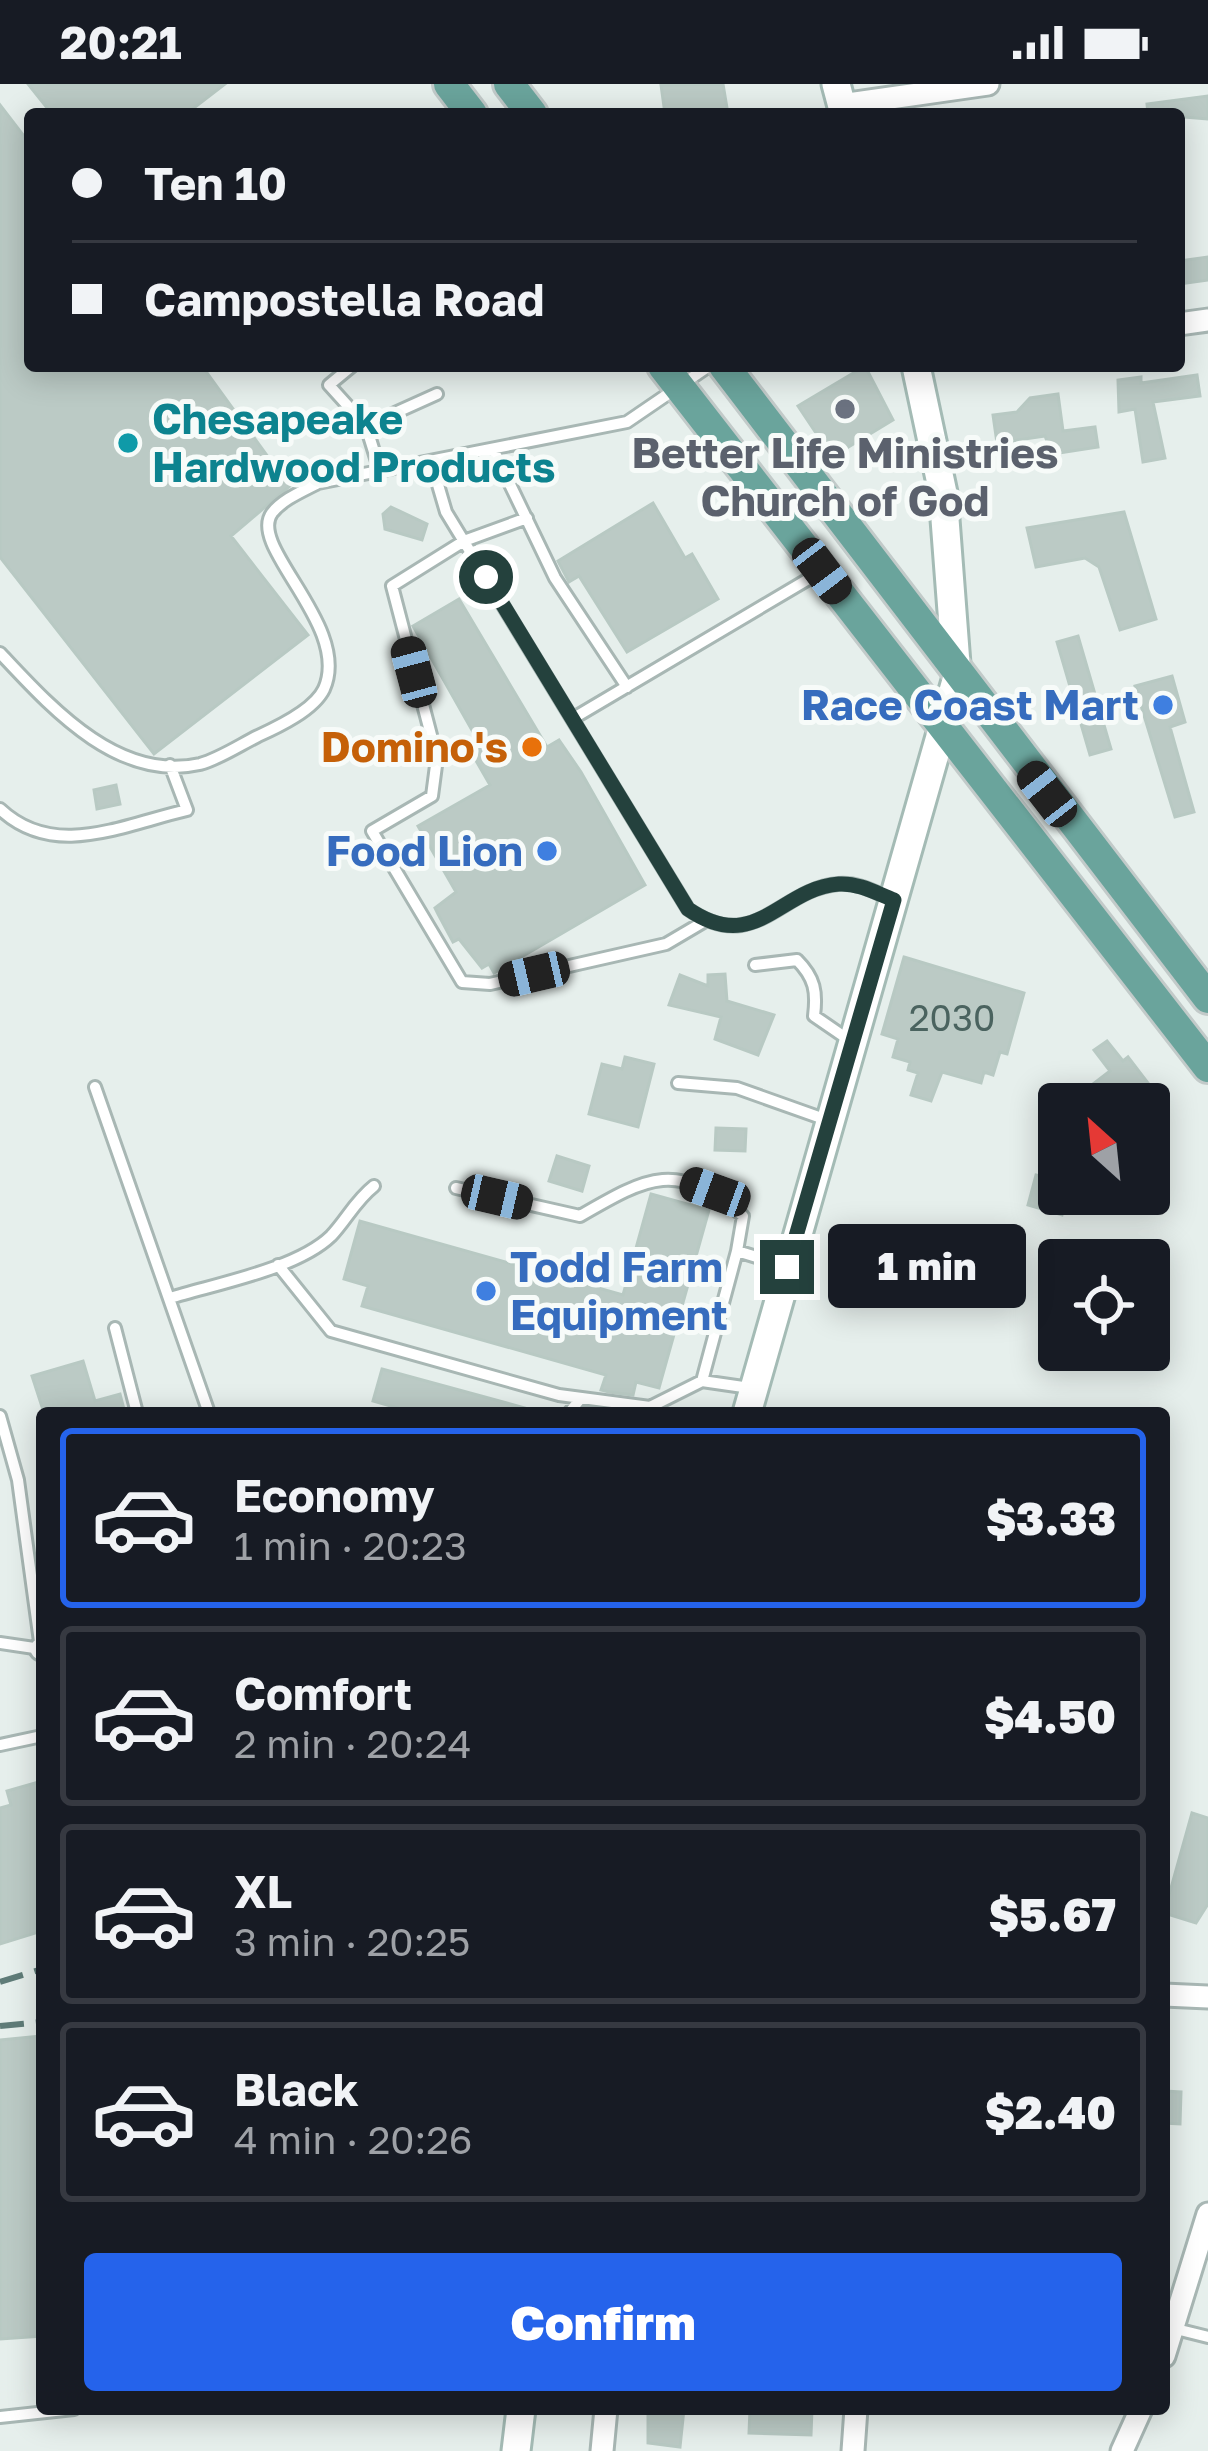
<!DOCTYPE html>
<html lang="en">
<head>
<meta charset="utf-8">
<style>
  :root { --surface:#171b24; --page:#242831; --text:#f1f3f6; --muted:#9ea1a6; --line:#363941; --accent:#2563eb }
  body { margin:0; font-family:"Golos Text",sans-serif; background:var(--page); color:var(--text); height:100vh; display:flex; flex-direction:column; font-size:45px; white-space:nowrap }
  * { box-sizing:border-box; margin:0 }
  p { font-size:39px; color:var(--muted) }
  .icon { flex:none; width:66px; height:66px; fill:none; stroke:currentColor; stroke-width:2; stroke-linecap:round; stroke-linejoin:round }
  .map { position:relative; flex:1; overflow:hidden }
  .drawer { position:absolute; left:36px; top:1323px; width:1134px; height:1008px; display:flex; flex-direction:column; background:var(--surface); border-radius:12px; box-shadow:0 6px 30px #0003 }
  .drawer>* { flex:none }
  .guide { position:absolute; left:24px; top:24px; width:1161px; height:264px; border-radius:12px; box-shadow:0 6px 30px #0003; display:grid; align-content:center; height:264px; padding:0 48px; background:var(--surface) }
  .needle { width:78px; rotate:333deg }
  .controls { position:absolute; left:1038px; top:999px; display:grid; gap:24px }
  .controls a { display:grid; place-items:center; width:132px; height:132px; border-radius:12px; background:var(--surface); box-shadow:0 6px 30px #0003; font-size:60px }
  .end { position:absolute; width:54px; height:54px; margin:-27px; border:15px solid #24413d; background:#fff; box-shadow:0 0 0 6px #fff }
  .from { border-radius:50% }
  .bubble { position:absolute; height:84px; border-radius:12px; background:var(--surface); box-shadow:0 6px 30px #0003; font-size:39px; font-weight:800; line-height:84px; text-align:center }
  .car { position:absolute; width:36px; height:72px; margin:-36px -18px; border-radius:15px; box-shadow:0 0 9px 3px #0007; background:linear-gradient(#222 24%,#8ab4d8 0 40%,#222 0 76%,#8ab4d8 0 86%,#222 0) }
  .guide b { display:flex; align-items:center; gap:42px; height:114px; font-size:45px }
  .guide b+b { border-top:3px solid var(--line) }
  .guide i { width:30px; height:30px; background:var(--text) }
  ul { padding:21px 0 0; list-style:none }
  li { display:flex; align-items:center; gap:36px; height:180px; margin:0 24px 18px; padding:0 24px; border:6px solid var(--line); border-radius:12px }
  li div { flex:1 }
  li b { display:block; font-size:45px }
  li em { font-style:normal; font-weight:800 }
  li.selected { border-color:var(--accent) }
  li>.icon { width:108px; height:108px; stroke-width:1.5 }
  .action { display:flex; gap:24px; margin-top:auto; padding:24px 48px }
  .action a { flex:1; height:138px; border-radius:12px; background:var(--accent); color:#fff; font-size:48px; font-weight:800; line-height:138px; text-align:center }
  .status { display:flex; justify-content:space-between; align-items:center; height:84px; padding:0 60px; background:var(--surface); direction:ltr }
  .status svg { height:33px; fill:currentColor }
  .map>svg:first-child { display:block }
  .building { fill:#bbcac5; stroke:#b8c9c3; stroke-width:3 }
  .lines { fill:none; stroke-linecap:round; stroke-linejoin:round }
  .service-casing { stroke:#a8b7b4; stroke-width:16 }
  .minor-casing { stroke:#a8b7b4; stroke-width:27 }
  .secondary-casing { stroke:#a4bbb5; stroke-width:33 }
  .primary-casing { stroke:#c2cac9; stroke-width:36 }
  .service { stroke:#fff; stroke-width:10 }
  .minor { stroke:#fff; stroke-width:21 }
  .secondary { stroke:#fff; stroke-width:27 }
  .primary { stroke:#6aa49c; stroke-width:30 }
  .rail { stroke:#5f7c78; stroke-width:6; stroke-dasharray:24 12; stroke-linecap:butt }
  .route { stroke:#24413d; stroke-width:15 }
  .worship-dot { fill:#6b7280; stroke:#f7fbf9; stroke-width:4.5 }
  .culture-dot { fill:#0f9aa8; stroke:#f7fbf9; stroke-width:4.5 }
  .shop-dot { fill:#3f7fe0; stroke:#f7fbf9; stroke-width:4.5 }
  .food-dot { fill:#e8710a; stroke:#f7fbf9; stroke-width:4.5 }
  .labels { text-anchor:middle; stroke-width:10; stroke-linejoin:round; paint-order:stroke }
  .number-label { font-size:36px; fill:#4a635f }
  .culture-label { font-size:42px; font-weight:bold; fill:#0d838f; stroke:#f7fbf9; text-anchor:start }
  .worship-label { font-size:42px; font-weight:bold; fill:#5b616d; stroke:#f7fbf9 }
  .shop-label { font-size:42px; font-weight:bold; fill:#366cbe; stroke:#f7fbf9; text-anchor:end }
  .food-label { font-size:42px; font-weight:bold; fill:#c56008; stroke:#f7fbf9; text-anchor:end }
</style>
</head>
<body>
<div class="status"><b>20:21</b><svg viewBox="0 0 49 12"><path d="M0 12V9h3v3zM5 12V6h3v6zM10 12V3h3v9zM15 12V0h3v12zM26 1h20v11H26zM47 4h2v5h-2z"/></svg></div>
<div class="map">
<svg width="1208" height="2367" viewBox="0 0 1208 2367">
  <rect width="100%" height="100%" fill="#e6efec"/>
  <path class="building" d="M28,0h197l-39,30h-134z
    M723,0l5,30h-63l-4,-29z
    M1208,12v23l-60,-5 -1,-10z
    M0,21l30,39v222h172l74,102 8,-5 10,13 -7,5 3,5 -59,50 77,99 -154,119 -154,-197z
    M1208,173v23l-29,4v-23z
    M865,282l28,54 -61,37 -34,-51z
    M1197,291l3,21 -47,6 12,56 -22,4 -8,-53 -16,3 -1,-32 23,-3v6z
    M1058,310l5,37 32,-4 3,20 -46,7 -7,-18 -48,7 -4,-28 24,-3 13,-14z
    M653,419l32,55 7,-4 26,45 -91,53 -48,-76 -10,6 -11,-21z
    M391,423l36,17 -5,16 -37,-11 -2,-15z
    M1124,428l32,107 -36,11 -21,-63 -14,-9 -49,9 -9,-39z
    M459,515l88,148 12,-7 22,32 64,113 -151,88 -5,-9 -7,4 -23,-29 -6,3 -15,-28 -3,-6 21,-16 -38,-66 72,-41 -23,-40 10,-6 -64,-113z
    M1078,552l33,113 -21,6 -33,-113z
    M1172,592l13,46 -15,5 24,85 -19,5 -40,-131z
    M116,701l4,19 -23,5 -3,-19z
    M904,873l120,36 -17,61 -7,-2 -7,23 -9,-3 -3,11 -39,-11 -11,29 -20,-6 7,-22 -10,-3 2,-8 -17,-5 5,-18 -16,-5z
    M725,890l2,27 47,14 -16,40 -43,-16 6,-22 -52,-12 11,-30 28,11v-11z
    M1107,957l16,20 5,-4 36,47h-97l43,-33 -16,-21z
    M625,973l29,7 -16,63 -49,-13 13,-50 20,5z
    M716,1044l30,1 -1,22 -30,-1z
    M557,1072l32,10 -7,25 -33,-10z
    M1036,1091l23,6v13h9l-6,21 -34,-10z
    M651,1110l58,16 -50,178 -23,-6 -3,13 -24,-3 -8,-2 5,-15 -244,-69 6,-20 -24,-7 16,-58 263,74z
    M83,1277l12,40 25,-7 5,19h-81l-12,-37z
    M382,1285l143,39 -1,5h-109l-42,-12z
    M42,1697v150l-42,13v-136l11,-3 -4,-14z
    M1192,1729l16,5v86l-12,19 -32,-10z
    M42,1952v300l-42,3v-299z
    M1164,2007l17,1 -1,32 -16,-1z
    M648,2325h36l-4,38 -32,-4z
    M750,2325h62l-1,26 -62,-2z"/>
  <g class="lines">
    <defs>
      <path id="service" d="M352,282l-23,19 37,41 14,45
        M366,342l71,-32
        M493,365l62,129 72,109
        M431,377l15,51 242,397c67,47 92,-20 150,-25 20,-2 37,8 55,16
        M527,434l-63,23 -72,45 45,172 -5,38 -60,35 90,151 28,2 176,-40 39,-23
        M0,569c49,52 117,130 200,111 19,-5 40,-19 58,-28 20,-9 56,-26 66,-47 28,-63 -77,-142 -52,-176 11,-14 31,-22 46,-30l309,-61 82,-56
        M572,635l245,-145
        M0,725c54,51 122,16 187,1l-17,-45
        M755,881l42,-5c18,18 20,32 17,56l35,24
        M678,999l59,5 90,32
        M95,1003l114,326
        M456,1104l124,28c69,-40 97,-56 163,0l-6,35 49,15
        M278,1181l53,66 228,64 91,12 52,-26 48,7
        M170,1214c45,-14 127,-29 161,-62 16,-17 24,-35 43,-50
        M115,1244l22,85
        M702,1297l35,-130
        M569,1329l12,-15
        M0,1332l18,64 23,169
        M0,1559l41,6
        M0,1661l42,-9
        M1176,2245l32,8
        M0,2333l74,-8"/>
      <path id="minor" d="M841,21l147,-21
        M1179,240l29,-4
        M41,1565h1
        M1164,1911l44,2
        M1164,2272l44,-142
        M602,2367l4,-42
        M853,2367l3,-42
        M1122,2367l19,-42"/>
      <path id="secondary" d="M836,0l8,30
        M747,1329l210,-736 -14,-184 -27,-127
        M516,2367l5,-42"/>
      <path id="primary" d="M449,0l23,30
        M509,0l23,30
        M663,282l545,701
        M724,282l484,632"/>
    </defs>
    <use href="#service" class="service-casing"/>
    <use href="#minor" class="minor-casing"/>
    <use href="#secondary" class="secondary-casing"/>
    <use href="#primary" class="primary-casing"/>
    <use href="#service" class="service"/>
    <use href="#minor" class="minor"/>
    <use href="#secondary" class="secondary"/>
    <use href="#primary" class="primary"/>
    <path class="rail" d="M0,1898l42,-13
      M0,1942l42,-4"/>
  </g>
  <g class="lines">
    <path class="route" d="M486,493l202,332c68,47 92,-21 151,-25 20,-1 37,9 55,16l-107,367"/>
  </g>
  <circle class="worship-dot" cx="845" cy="325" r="12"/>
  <circle class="culture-dot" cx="128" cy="359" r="12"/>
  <g class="shop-dot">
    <circle cx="1163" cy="621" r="12"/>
    <circle cx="547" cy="767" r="12"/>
    <circle cx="486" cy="1207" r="12"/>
  </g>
  <circle class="food-dot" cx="532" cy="663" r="12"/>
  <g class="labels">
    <g class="number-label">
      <text x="952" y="947">2030</text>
    </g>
    <g class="culture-label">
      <text x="152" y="350">Chesapeake<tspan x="152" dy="48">Hardwood Products</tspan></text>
    </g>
    <g class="worship-label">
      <text x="845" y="384">Better Life Ministries<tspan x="845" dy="48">Church of God</tspan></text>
    </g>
    <g class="shop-label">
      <text x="1139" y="636">Race Coast Mart</text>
      <text x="523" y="782">Food Lion</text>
      <text x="510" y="1198" text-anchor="start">Todd Farm<tspan x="510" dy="48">Equipment</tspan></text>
    </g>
    <g class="food-label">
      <text x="508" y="678">Domino's</text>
    </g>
  </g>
</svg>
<div class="controls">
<a><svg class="needle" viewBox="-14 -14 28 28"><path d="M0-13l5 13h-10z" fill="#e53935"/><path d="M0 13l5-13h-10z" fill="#9ea1a6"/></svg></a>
<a><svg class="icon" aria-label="locate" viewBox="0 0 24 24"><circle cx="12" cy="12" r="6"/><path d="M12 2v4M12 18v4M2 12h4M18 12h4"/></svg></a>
</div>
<i class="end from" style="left:486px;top:493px"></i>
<i class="end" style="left:787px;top:1183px"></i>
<div class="bubble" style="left:828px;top:1140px;width:198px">1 min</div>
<i class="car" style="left:822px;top:487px;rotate:143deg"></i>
<i class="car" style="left:414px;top:588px;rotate:345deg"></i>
<i class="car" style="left:1047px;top:710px;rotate:322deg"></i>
<i class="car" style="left:534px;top:890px;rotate:257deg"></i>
<i class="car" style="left:715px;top:1108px;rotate:290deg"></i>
<i class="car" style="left:497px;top:1113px;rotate:103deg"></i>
<div class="guide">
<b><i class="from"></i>Ten 10</b>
<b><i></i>Campostella Road</b>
</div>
<section class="drawer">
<ul>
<li class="selected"><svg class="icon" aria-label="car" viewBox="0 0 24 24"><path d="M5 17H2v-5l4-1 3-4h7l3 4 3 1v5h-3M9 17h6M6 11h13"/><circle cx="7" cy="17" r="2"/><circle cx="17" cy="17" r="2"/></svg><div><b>Economy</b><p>1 min · 20:23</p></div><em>$3.33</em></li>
<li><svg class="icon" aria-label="car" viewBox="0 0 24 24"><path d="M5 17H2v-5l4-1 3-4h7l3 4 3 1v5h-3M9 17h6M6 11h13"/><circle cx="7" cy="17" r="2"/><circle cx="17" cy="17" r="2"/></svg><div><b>Comfort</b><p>2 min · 20:24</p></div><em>$4.50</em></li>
<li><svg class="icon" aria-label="car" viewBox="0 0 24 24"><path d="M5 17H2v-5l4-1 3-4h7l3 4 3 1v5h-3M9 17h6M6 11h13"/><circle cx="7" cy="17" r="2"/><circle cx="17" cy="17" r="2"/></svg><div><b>XL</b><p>3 min · 20:25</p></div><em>$5.67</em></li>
<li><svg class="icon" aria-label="car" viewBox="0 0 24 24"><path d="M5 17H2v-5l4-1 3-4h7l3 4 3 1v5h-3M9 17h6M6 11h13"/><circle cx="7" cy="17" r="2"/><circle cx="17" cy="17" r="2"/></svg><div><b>Black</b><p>4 min · 20:26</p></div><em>$2.40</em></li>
</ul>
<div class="action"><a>Confirm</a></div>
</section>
</div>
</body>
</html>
